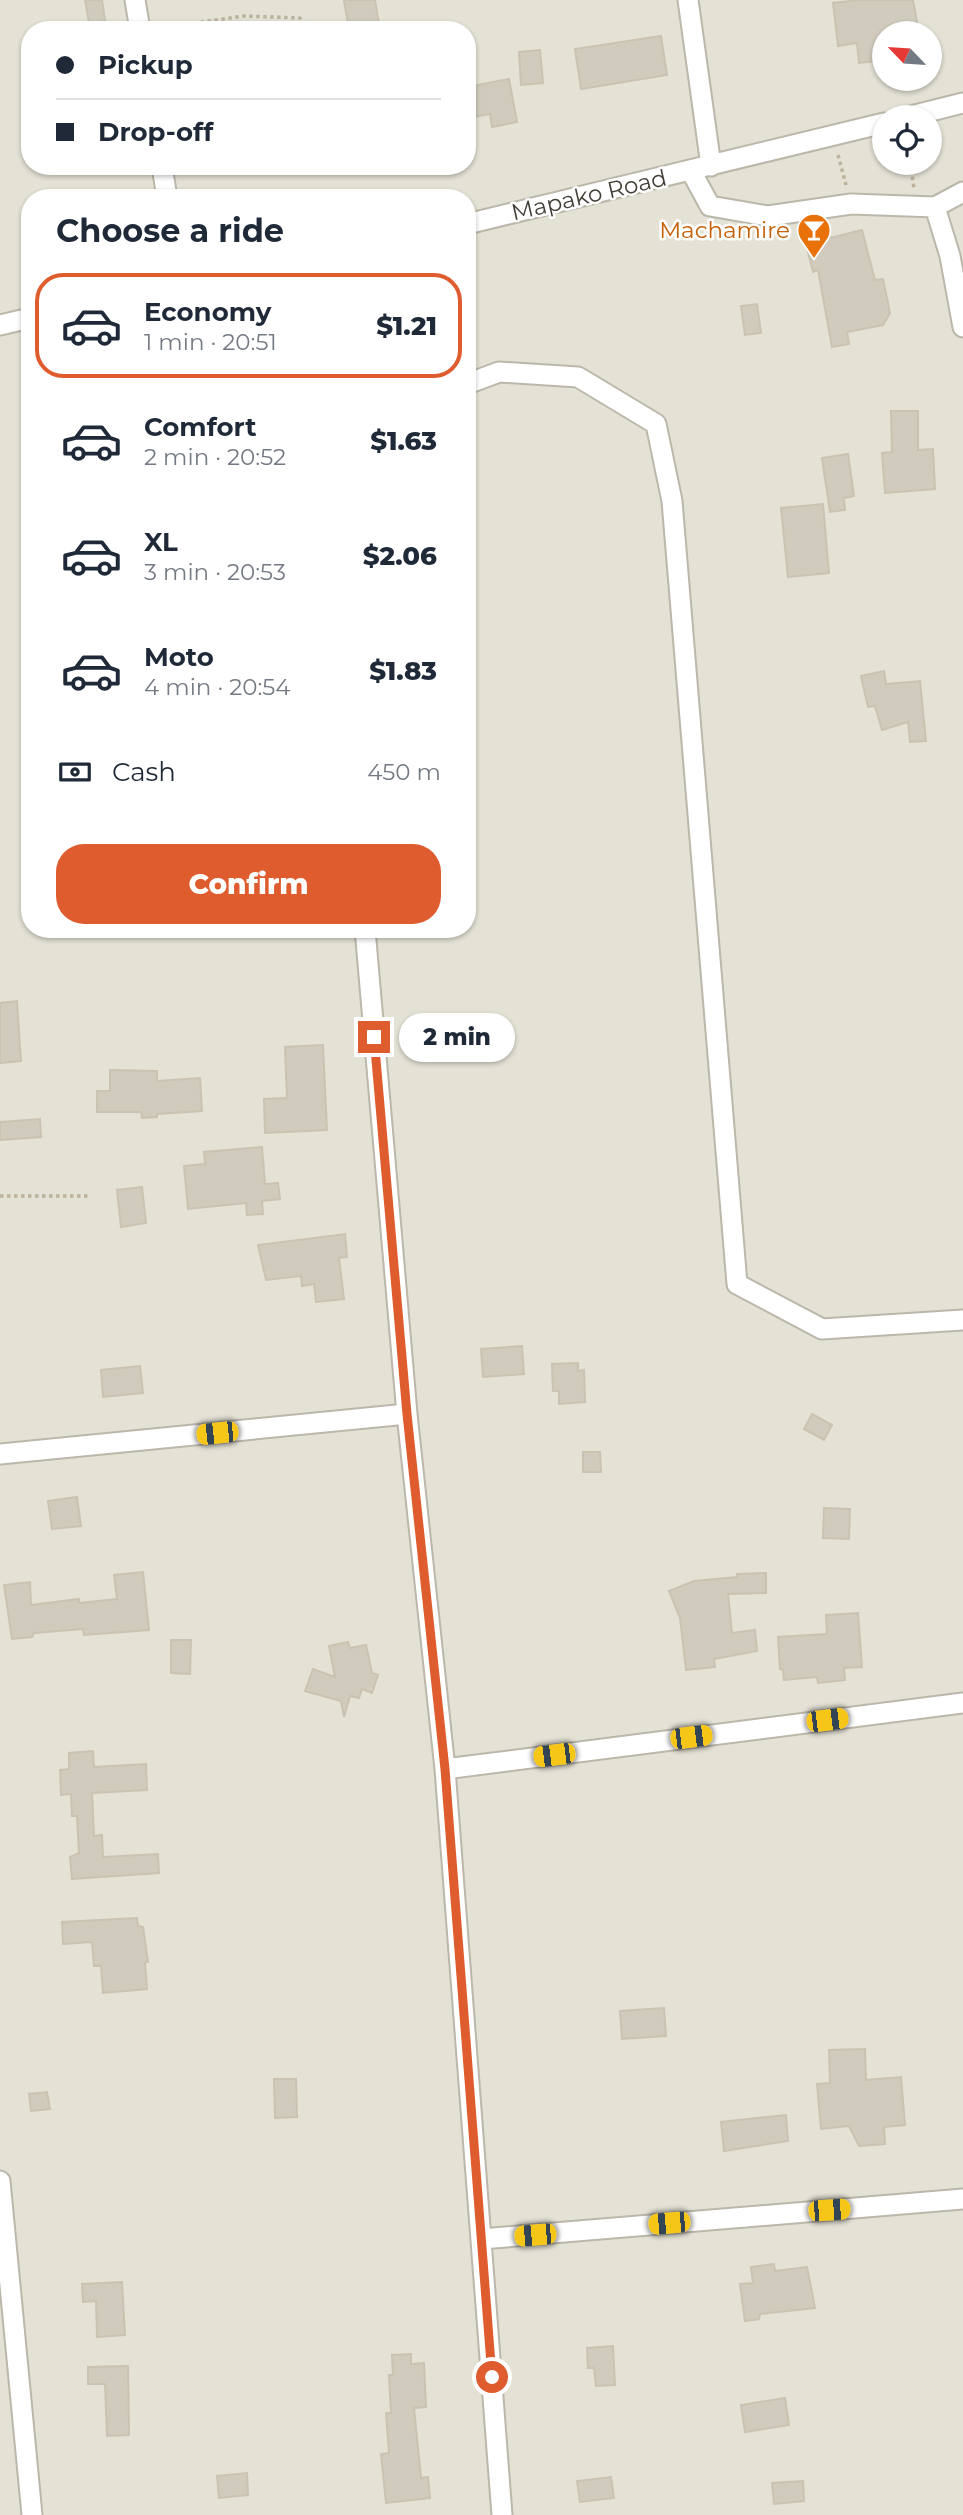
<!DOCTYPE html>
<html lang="en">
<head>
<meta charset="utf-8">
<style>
  :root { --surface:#fff; --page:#f2f2f3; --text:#1f2937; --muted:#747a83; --line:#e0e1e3; --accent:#df5c2e }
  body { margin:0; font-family:Montserrat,sans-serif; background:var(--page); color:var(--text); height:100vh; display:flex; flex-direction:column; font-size:26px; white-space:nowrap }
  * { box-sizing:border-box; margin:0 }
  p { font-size:23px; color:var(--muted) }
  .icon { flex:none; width:38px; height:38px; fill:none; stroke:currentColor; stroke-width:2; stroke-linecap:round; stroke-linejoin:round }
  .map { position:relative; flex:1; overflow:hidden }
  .drawer { position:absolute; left:21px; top:189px; width:455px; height:749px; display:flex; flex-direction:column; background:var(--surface); border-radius:28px; box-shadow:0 2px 5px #0004 }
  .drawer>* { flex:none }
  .top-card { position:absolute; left:21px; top:21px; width:455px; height:154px; border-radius:28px; box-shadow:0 2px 5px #0004; display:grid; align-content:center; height:154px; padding:0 35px; background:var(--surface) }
  .needle { width:46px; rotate:295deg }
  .buttons { position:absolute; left:872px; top:21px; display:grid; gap:14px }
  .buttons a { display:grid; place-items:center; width:70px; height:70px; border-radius:50%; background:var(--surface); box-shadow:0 2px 5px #0004; font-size:35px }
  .end { position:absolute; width:32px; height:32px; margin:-16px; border:9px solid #df5c2e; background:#fff; box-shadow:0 0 0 4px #fff }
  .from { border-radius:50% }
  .bubble { position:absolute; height:49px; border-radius:24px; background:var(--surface); box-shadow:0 2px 5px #0004; font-size:23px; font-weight:800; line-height:49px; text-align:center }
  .car { position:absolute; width:21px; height:42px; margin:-21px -10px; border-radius:9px; box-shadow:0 0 5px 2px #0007; background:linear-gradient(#f5c518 24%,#345 0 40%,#f5c518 0 76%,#345 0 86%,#f5c518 0) }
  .top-card b { display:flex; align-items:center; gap:24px; height:66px; font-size:26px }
  .top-card b+b { border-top:2px solid var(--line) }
  .top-card i { width:18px; height:18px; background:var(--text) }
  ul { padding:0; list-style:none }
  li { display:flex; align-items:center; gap:21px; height:105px; margin:0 14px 10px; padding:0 21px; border:4px solid transparent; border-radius:28px }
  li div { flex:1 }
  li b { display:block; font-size:26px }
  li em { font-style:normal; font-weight:800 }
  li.selected { border-color:var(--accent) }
  li>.icon { width:63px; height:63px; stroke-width:1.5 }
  h2 { padding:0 35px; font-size:32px; line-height:84px }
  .pay { display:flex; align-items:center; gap:18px; height:77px; padding:0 35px; font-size:26px }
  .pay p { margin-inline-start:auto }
  .cta { display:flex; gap:14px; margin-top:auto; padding:14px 35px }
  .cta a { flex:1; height:80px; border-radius:28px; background:var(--accent); color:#fff; font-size:28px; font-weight:800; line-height:80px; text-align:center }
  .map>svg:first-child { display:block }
  .residential { fill:#e4e1d5; fill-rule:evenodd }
  .building { fill:#d1cbbd; stroke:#cbc3b1; stroke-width:2 }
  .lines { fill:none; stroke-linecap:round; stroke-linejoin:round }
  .minor-casing { stroke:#bbb7aa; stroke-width:23 }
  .path { stroke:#bbb39d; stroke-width:3.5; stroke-dasharray:3.5 3.5; stroke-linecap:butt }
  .minor { stroke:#fff; stroke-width:19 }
  .route { stroke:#df5c2e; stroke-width:9 }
  .labels { text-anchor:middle; stroke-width:5; stroke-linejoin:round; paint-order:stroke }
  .street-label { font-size:23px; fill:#433f36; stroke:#fff }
  .food-label { font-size:23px; fill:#c56008; stroke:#fff; text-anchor:end }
</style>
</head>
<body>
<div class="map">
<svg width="963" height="2515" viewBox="0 0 963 2515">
  <rect width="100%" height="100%" fill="#f1efe6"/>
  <path class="residential" d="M0,0h963v2515h-963zM30,30h437v136h-437zM884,33h45v46h-45zM884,117h45v46h-45zM30,198h437v731h-437z"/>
  <path class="building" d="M85,0h17l3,21 -16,2z
    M344,0h31l5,30h-31z
    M859,0h54l6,33h-35v27l-25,3 -2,-20 -19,3 -5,-43z
    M661,36l6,39 -86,14 -6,-40z
    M540,50l3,33 -22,2 -2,-33z
    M509,79l8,43 -25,5 -2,-13 -23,4v-31z
    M862,230l13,50 8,-1 7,34 -7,12 -36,7 2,12 -17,3 -14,-77 -5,2 -7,-28z
    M757,304l4,29 -16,2 -4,-29z
    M891,411h27v39l15,-1 2,40 -50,4 -3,-40 10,-1z
    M848,454l6,42 -10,2 1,12 -15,2 -8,-54z
    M823,504l6,69 -41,4 -7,-69z
    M884,671l2,13 34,-3 6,60 -16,1 -2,-20 -26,8 -7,-24 -7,1 -7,-31z
    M17,1001l4,60 -21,2v-60z
    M323,1045l4,85 -62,3 -1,-34 23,-1 -2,-51z
    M110,1070l47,1v10l43,-3 2,33 -45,3v3l-15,1 -1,-6h-44v-21h13z
    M40,1119l1,18 -41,3v-18z
    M262,1147l3,37 13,-1 2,16 -18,2 1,13 -16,1 -1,-12 -58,6 -4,-43 21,-2 -1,-12z
    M142,1187l4,36 -25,4 -4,-37z
    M345,1234l2,23 -8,1 5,41 -28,3 -2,-18 -12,2 -1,-10 -35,4 -8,-35z
    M522,1346l2,28 -41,3 -2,-28z
    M578,1363v8l6,-1 1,32 -26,2v-13h-6l-1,-27z
    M140,1366l3,27 -40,4 -2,-27z
    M812,1414l20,11 -8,15 -20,-11z
    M583,1452h17l1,20h-18z
    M77,1497l4,29 -29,3 -4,-28z
    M824,1508l26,1 -1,30 -26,-1z
    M143,1572l6,58 -65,5 -1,-6 -49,4 -2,4 -20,2 -8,-54 26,-3 1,23 48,-6v4l38,-4 -3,-24z
    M766,1573v20l-38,1 4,39 23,-3 2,21 -43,8 1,8 -29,3 -6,-52 -11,-27 25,-10 43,-4v-3z
    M858,1613l4,54 -18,1 1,12 -27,3 -1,-6 -33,3 -1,-10 -3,-1 -2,-32 49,-3 -1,-19z
    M171,1640h20l-1,34 -19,-1z
    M348,1642l2,6 16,-3 6,28 6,2 -6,18 -10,-4 -3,9 -9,-2 -6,21 -3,-16 -36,-10 8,-22 22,8 -6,-31z
    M93,1751l1,16 52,-3 1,26 -55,3 2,43 8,-1 1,22 55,-3 1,19 -87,6 -2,-22 9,-4 -2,-37h-5l-1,-22 -10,1 -1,-25 9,-1v-16z
    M137,1918l1,8 5,1 5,35h-3l2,27 -44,4 -2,-27h-7l-2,-24 -29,2 -1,-22z
    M664,2008l2,28 -44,3 -2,-28z
    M865,2049l1,31 35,-3 4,48 -21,2 1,17 -26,2 -10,-20 -28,3 -4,-45 13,-1 -1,-33z
    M274,2079h22l1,38 -22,1z
    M47,2092l3,17 -19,2 -2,-17z
    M786,2115l2,26 -64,10 -3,-29z
    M774,2264l1,7 32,-4 8,41 -55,6 -1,5 -14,2 -5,-37 13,-1 -2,-16z
    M122,2282l3,53 -28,2 -1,-36 -13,1 -1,-18z
    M613,2346l2,39 -19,1 -2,-18h-6l-1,-20z
    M411,2354v10l13,-1 2,44 -12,1 7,70 7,-1 2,21 -44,5 -5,-49 8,-1 -3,-40h5l-2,-38h4l-1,-20z
    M128,2366l1,69 -22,1 -2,-52h-17v-17z
    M785,2398l4,27 -44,7 -4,-27z
    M247,2473l1,22 -29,3 -2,-22z
    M611,2477l3,21 -34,4 -3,-21z
    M803,2481l1,20 -30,3 -2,-21z"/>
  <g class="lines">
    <defs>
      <path id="minor" d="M135,0l5,30
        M688,0l23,166
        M907,117l56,-14
        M162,166l5,32
        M691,171l19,35 58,10 83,-12 84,3 15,49 13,71
        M935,207l28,-15
        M467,224l417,-101
        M0,325l30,-7
        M467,384l32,-12 79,5 78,47 16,77 65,783 85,45 141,-9
        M365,929l42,485 38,355 57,746
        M0,1454l407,-40
        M445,1769l518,-66
        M0,2181l32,334
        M481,2239l482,-40"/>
    </defs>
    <use href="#minor" class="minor-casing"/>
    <path class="path" d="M159,28l85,-12 56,2 10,12
      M838,155l8,30
      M910,163l4,25
      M0,1196h90"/>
    <use href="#minor" class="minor"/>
  </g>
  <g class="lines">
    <path class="route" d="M374,1037l33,377 38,355 47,608"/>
  </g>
  <defs>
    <symbol id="bar-pin" viewBox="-11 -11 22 30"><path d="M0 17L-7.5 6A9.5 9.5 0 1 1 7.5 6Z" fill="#e8710a" stroke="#fff"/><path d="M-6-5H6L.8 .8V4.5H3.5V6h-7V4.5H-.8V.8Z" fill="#fff"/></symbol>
  </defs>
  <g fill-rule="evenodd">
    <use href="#bar-pin" x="795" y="211" width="38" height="52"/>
  </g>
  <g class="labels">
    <g class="street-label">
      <text transform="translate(589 195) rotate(-13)" y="8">Mapako Road</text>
    </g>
    <g class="food-label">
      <text x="790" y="238">Machamire</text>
    </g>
  </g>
</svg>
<div class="buttons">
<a><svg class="needle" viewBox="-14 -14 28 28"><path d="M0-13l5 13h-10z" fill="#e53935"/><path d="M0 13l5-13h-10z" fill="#747a83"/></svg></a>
<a><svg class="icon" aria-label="locate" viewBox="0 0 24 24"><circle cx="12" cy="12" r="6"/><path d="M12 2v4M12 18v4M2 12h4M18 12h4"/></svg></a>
</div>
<i class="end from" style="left:492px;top:2377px"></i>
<i class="end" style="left:374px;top:1037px"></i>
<div class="bubble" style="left:399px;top:1013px;width:116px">2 min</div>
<i class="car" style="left:217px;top:1433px;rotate:264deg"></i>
<i class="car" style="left:827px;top:1720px;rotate:83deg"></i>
<i class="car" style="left:691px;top:1737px;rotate:83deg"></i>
<i class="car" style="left:554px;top:1755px;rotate:263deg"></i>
<i class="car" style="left:829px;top:2210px;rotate:86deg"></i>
<i class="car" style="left:669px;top:2223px;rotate:265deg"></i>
<i class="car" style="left:535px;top:2235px;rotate:265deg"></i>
<div class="top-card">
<b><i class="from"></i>Pickup</b>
<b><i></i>Drop-off</b>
</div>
<section class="drawer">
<h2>Choose a ride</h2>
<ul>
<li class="selected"><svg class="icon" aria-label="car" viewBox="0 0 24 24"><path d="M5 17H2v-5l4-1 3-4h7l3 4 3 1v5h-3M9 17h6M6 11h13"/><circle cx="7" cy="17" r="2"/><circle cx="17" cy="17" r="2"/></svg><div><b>Economy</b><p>1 min · 20:51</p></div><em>$1.21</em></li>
<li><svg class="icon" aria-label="car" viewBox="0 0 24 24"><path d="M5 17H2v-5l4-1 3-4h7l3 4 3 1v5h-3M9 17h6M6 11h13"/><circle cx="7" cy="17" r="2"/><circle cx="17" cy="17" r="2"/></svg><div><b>Comfort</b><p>2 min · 20:52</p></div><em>$1.63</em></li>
<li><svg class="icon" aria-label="car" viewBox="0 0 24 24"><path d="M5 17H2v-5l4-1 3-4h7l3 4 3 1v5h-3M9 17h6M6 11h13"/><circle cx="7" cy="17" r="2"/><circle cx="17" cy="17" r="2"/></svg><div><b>XL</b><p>3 min · 20:53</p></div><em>$2.06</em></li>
<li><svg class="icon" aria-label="car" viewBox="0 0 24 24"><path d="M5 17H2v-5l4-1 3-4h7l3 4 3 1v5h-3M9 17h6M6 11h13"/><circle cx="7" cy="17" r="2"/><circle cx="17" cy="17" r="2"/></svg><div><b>Moto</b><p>4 min · 20:54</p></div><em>$1.83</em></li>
</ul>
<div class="pay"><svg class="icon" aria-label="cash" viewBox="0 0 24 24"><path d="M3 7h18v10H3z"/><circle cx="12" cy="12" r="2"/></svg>Cash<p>450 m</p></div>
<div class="cta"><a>Confirm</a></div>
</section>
</div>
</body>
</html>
